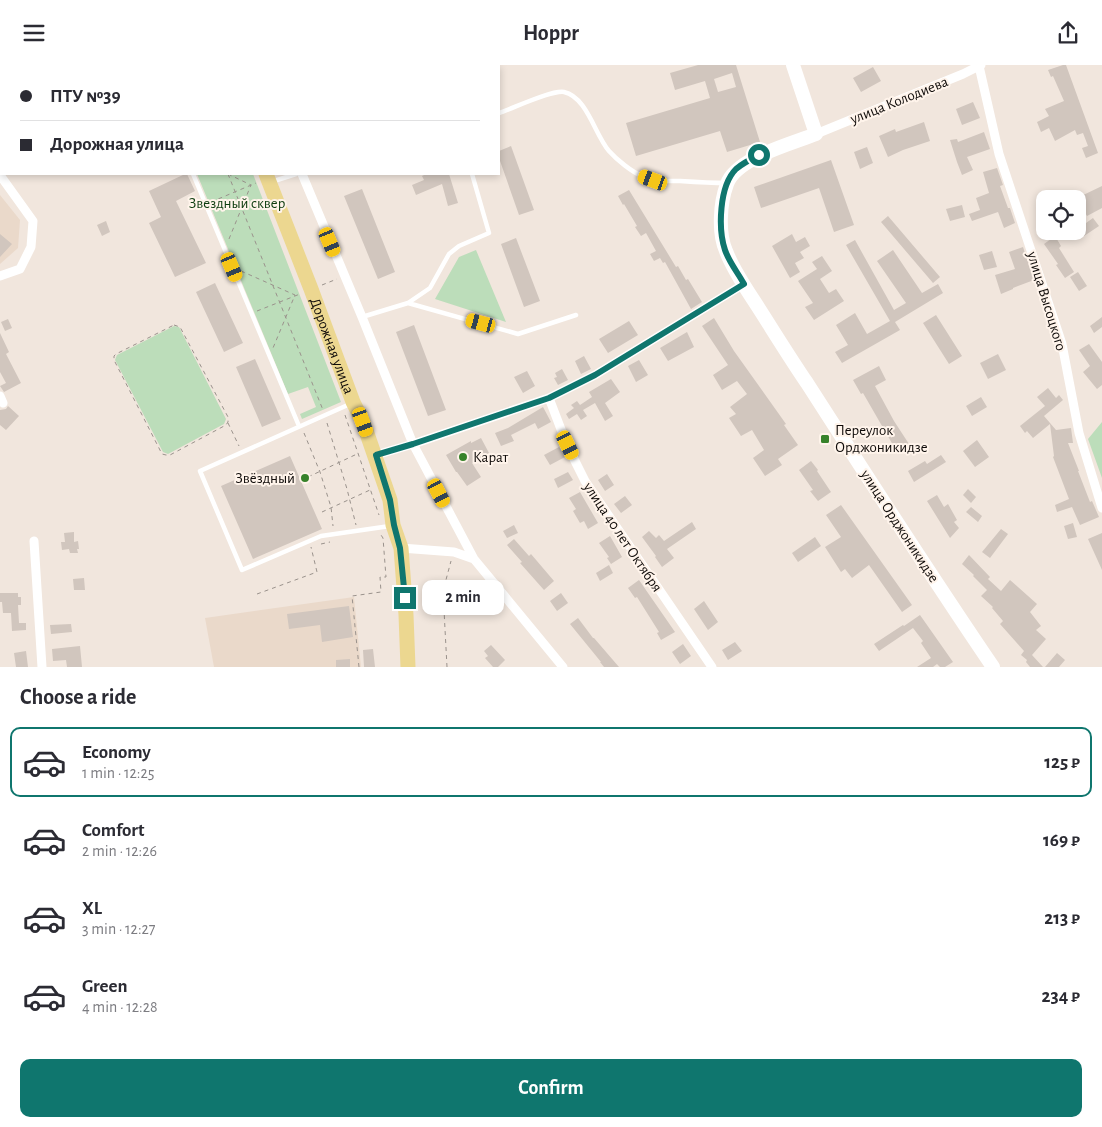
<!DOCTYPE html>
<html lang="en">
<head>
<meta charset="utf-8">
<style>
  :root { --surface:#fff; --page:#f7f7f7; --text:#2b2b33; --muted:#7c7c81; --line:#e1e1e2; --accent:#0f766e }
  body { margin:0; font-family:"Alegreya Sans",sans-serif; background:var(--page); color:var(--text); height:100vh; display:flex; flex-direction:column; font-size:19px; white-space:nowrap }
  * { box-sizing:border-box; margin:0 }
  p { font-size:16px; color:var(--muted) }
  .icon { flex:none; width:28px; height:28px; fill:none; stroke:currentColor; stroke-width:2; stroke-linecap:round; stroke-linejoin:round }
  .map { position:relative; height:602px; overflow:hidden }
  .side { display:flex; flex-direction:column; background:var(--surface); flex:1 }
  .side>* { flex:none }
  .banner { position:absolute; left:0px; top:0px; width:500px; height:110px; box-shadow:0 2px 8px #0003; display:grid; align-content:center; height:110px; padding:0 20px; background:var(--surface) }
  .tools { position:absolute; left:1036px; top:125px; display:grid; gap:10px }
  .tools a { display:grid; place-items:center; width:50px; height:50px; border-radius:10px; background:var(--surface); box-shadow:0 2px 8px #0003; font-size:25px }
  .end { position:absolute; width:22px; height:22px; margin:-11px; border:6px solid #0f766e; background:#fff; box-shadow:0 0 0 2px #fff }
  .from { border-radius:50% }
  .bubble { position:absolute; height:35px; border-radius:10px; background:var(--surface); box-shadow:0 2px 8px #0003; font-size:16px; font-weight:700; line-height:35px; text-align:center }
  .car { position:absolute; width:15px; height:30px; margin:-15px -8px; border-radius:6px; box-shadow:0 0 4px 1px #0007; background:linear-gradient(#f5c518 24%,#345 0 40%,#f5c518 0 76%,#345 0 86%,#f5c518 0) }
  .banner b { display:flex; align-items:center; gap:18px; height:48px; font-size:19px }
  .banner b+b { border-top:1px solid var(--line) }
  .banner i { width:12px; height:12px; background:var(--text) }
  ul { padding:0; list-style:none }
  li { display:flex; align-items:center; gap:15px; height:70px; margin:0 10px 8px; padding:0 10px; border:2px solid transparent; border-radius:10px }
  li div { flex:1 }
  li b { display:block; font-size:19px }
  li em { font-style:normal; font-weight:700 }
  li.selected { border-color:var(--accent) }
  li>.icon { width:45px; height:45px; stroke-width:1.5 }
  h2 { padding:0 20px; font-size:22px; line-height:60px }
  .primary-button { display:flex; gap:10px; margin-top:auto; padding:10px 20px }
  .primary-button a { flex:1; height:58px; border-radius:10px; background:var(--accent); color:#fff; font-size:20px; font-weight:700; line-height:58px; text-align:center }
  header { display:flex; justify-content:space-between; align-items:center; height:65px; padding:0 20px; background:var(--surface); font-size:22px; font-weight:700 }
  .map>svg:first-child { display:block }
  .built { fill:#ead9ca }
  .green { fill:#bcddba }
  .building { fill:#d1c6be; fill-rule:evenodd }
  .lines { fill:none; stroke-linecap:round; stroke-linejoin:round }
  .path { stroke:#9a928c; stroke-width:1; stroke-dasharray:4 4; stroke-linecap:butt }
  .lane { stroke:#fff; stroke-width:4.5 }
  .street { stroke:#fff; stroke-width:9 }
  .secondary { stroke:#fff; stroke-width:14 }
  .primary { stroke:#ecd790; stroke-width:15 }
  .route { stroke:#0f766e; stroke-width:6 }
  .poi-dot { fill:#37822a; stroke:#fff4eb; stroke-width:2 }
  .labels { text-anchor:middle; stroke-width:4; stroke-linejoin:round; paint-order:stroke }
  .street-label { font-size:15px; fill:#0f0b09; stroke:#fff4eb }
  .park-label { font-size:15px; fill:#0e3d10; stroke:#fff4eb }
  .poi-label { font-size:15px; fill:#0f0b09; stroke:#fff4eb; text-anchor:start }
</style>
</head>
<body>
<header><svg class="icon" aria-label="menu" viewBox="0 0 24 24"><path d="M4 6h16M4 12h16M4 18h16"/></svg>Hoppr<svg class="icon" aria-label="share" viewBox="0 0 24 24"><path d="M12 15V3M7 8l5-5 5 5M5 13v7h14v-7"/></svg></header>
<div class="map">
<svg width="1102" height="602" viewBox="0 0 1102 602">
  <rect width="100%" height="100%" fill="#f1e6dd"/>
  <path class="built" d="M0,130l20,25 -2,28 -18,16z
    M354,532l7,70h-147l-9,-49z"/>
  <path class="green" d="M197,109h56l88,228 -39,17 -2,-5 16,-7 -8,-20 -20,7z
    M476,185l30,72 -71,-23 24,-42z
    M174,261l5,1 47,92 -2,5 -56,30 -5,-2 -48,-92 2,-5z
    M1102,357v56l-14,-39z"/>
  <path class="building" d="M698,0h38l24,77 -33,10 -7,-21 -84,25 -10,-33 84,-25 -5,-17 -30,9 -5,-17zM732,8l4,14 -18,5 -4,-13z
    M1063,0h3l32,88 -12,5 -4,-10 6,-2 -5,-13 -6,2 -2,-5 -20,11 -6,-13 -8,4 -4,-10 12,-6 -4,-7 19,-8 -11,-25 -2,1 -3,-7z
    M873,2l8,14 -20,11 -8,-14z
    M973,37l7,16 -18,7 -6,-16z
    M924,57l6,19 -27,9 -15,7 -9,-21 16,-7 1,3z
    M984,67l6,17 -23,8 6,13 -11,5 -5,-13 -7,-22 7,-1 1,3z
    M511,81l23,64 -15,5 -20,-57v-7z
    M867,82l6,16 -13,6 -6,-17z
    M831,95l23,65 -20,7 -15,-44 -58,20 -7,-21z
    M997,103l6,17 -3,1 8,22h2l5,15 -11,5 -6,-16 -26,9 -3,-7 11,-4 -4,-12 13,-5 -6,-21z
    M185,109h2l8,17 -19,10 30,62 -31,14 -26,-54 12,-6 -12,-26z
    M426,109h23l9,29 -10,3 -6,-22 -26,11 -4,-10 12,-5 -2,-4z
    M1102,121v22l-15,8 -10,-18z
    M362,124l33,83 -17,7 -34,-83z
    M629,125l47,77 2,-1 8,14 2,-1 14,23 -11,7 -26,-47 -2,1 -3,-5 -6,3 -4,-7 6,-3 -10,-18 -5,3 -6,-9 2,-1 -13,-22 -1,1 -5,-9z
    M962,140l3,12 -15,4 -4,-12z
    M888,151l52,61 -7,6 -52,-61z
    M1093,153l6,8 -15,10 -5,-8z
    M106,156l4,11 -8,4 -5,-11z
    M0,169l12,10 -12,13z
    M792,169l4,8 9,-5 5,9 -10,6 4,6 -9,5 5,9 -10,6 -18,-32z
    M1055,171l6,10 -2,2 15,24 -9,6 -9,-13 2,-1 -14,-20z
    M516,173l24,63 -16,6 -23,-63z
    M855,175l39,70 12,-7 -29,-42 16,-11 29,43 16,-9 5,9 -48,29 5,8 -58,33 -7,-11 13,-7 -12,-20 19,-12 12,21 23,-13 -44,-76z
    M1023,182l11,33 -21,8v1l-12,5 -6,-19 20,-6 -6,-17z
    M992,186l5,16 -13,3 -5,-15z
    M822,191l10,15 -12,8 9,14 7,-4 8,12 -30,19 -9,-13 8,-4 -15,-22 19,-12 -5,-7z
    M1078,207l9,14 -8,5 -9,-14z
    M215,218l28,60 -19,9 -28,-60z
    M936,250l26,41 -13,8 -26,-41z
    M1102,252v10l-8,6 -4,-7z
    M714,253l20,33 52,73 -2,1 14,20 -20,14 4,6 -17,11 -12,-18 11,-8 -12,-20 -11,6 -12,-18 7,-4 -6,-7 17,-13 -10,-13 -15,9 -9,-15 15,-10 -26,-39z
    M8,254l4,9 -7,3 -4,-9z
    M629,256l9,14 -30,18 -9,-14z
    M414,260l32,85 -18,6 -32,-84z
    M687,267l7,15 -26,14 -8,-13z
    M0,268l9,19 -3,2 15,29 -17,9 -4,-6 6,-3 -6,-11z
    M1089,279l13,18v23l-5,4 -14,-17 7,-6 -11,-16z
    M998,289l8,16 -18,9 -8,-16z
    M584,291l7,13 -10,5 -6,-13z
    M255,294l26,60 -19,8 -26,-60z
    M639,295l9,15 -12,7 -8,-16z
    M879,301l7,14 -11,6 19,35 15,23 -12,8 -34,-59 -2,1 -8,-14z
    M562,304l6,11 -10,5 -4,-7 3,-1 -2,-4z
    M527,306l8,15 -12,7 -9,-16z
    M611,314l9,13 -15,11 8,13 -8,5 -10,-18 -12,7 4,6 -6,4 -4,-6 -8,5 -3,-5 8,-6 -3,-3 6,-4 3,4 12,-8 -3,-5z
    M1048,323l8,10 3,-3 4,5 -19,16 12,14 15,-2 2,15h-5l11,28h-1l12,31 2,-1 7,16 -19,8 -8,-18 -15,5 -2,-7 14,-6 -16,-42 1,-1 -4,-32 -17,14 -6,-7 -2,2 -5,-7 25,-20 -8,-9z
    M981,332l6,10 -15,9 -6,-10z
    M8,341l11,10 -13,14 -6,-5v-15l6,-1z
    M543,342l8,15 -13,7 -3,-6 -24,12 3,6 -13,5 -6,-13 13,-5z
    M481,373l8,15 -17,10 9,14 -14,9 -10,-14h-1l-10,-17 25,-14v2z
    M977,375l12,17 -14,10 -12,-16z
    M559,382l6,10 -15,8 -6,-10z
    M941,390l5,7 -32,20 -6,-11 17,-10 2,3z
    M290,391l32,73 -69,30 -32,-73z
    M811,396l7,9 -1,1 14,21 -13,9 -8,-10 3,-1 -14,-20z
    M568,407l5,8 -15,8 -4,-9z
    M607,409l7,11 -9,6 -7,-11z
    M968,424l8,8 -5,6 -8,-8z
    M580,427l18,31 -10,6 -4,-8 -4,2 -7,-12 3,-2 -7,-11z
    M937,430l7,12 4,-3 9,16 -3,2 5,6 -9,10 -23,-37z
    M625,431l7,9 -11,8 -7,-9z
    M841,440l71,100 -10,7 -33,-47 -17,13 -7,-9 -4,3 -16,-25 16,-10 -15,-22z
    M971,442l11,9 -4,6 -12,-10z
    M692,457l4,7 -29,20 7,9 -12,9 -7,-10 1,-1 -14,-19 7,-6 7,7 3,-3 5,6z
    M1073,458l4,14 -9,2 -4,-13z
    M514,460l4,8 -11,5 -4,-7z
    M1001,464l7,5 -18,24 -8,-6z
    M74,467v10l4,-1 1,8h-2l1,4h-8l-1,-4 -7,1 -1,-8h4l-1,-9z
    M1102,468v37l-14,-31z
    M610,471l12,21 -11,7 -4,-6 2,-1 -10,-14z
    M815,472l6,9 -23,16 -6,-9z
    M514,474l15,17 2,-2 23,27 -10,9 -24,-27 2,-1 -15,-17z
    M969,490l21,22 -2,2 13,12 9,-11 27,24 -7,8 11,14 -5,4 10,9 -14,16 11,12h-13l-4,-5 1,-2 -6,-5 3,-4 -24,-27 3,-3 -11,-13 1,-1 -12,-11 6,-6 -14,-14 1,-1 -12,-11z
    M609,500l4,8 -13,8 -4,-8z
    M84,513l1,12h-11l-1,-11z
    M639,515l36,52 -14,8 -4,-7 2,-1 -22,-35 -2,1 -7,-10z
    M0,528h18v4h3v8h-3l1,18h7v7l-14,1 -1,-18h-8l-1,-11h-2z
    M561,528l7,10 -11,8 -7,-10z
    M704,536l14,21 -10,8 -14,-21z
    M349,541l4,31 -31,5 -2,-17 -31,4 -2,-15z
    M920,550l33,47 -8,5h-5l-3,-3 -4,3h-16l14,-9 -10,-15 2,-2 -10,-13 -34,23 -5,-7 29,-19 1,1z
    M578,553l15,20h1l25,29h-15l-4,-5h1l-31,-38z
    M71,559l1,8 -21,2 -1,-9z
    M735,577l7,9 -14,9 -6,-10z
    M683,579l8,12 -11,8 -8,-12z
    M491,580l14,15 -7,7h-5l-8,-9 3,-2 -4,-5z
    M80,581l2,21h-15l-1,-7 -13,1 -1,-12z
    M373,584l2,18h-11l-1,-17z
    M26,586l2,16h-12l-2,-14z
    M1057,588l8,7 -6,7h-14z
    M350,594v8h-14v-7z"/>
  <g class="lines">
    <path class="path" d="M228,109l95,236
      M211,137l45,-19
      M229,174l22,-54 -21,-10
      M241,206l54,24 -22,53
      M322,220l15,-6
      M257,246l43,-17
      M174,260l6,2 48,90v5l-2,3 -56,30h-4l-4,-1 -48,-94v-4l2,-2z
      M345,350l34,100
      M228,358l11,23
      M327,358l20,66 9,36
      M304,368l16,39 11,35 2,19
      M308,412l49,-23
      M322,447l48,-22
      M321,479l9,-2
      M257,529l60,-22 -6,-25
      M359,602l-7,-71 29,-4 -1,-15h6l-3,-39 -2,-3
      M447,602l-4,-76 8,-30"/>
    <path class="lane" d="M420,1l1,-1
      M499,48c15,-5 52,-23 65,-21 23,5 31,43 45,59 8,9 23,21 33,25 12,6 25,5 38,5 15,1 30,2 46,2
      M193,109l106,252
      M271,117l25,-8
      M408,238l110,31 58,-19
      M362,252l46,-14 22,-15 19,-34 10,-8 30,-13 -17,-59
      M350,339l-150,67 42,99 79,-34 69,-10"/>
    <path class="street" d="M260,0v1
      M67,1l2,-1
      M979,1l20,88 63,190 17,89 23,75
      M0,51l1,-1
      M816,69l147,-60 18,-9
      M302,109l60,143 51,127 61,115 89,108
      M0,110l33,46 -2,26 -11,22 -20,7
      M0,331l3,7
      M549,333l18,47 18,36 127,186
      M376,390l37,-11 136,-46 46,-23 149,-91
      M34,476l8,126
      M401,483l53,4 20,7"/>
    <path class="secondary" d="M793,0l23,69c-25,10 -80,24 -89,50 -7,19 -9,49 -1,67 7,19 21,39 32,56 16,25 32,51 49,76 61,95 122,190 186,284"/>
    <g class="primary">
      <path d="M224,0v1"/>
      <path id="s1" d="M266,109l45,115 42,113 10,20 27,78 3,25 8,23 5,67 2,52"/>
    </g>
  </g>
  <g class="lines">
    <path class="route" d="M405,533l-5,-50 -6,-23 -4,-25 -14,-45 37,-11 136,-46 46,-23 149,-91c-6,-11 -15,-22 -19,-34 -7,-21 -6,-64 11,-81 7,-6 15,-10 23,-14"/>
  </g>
  <g class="poi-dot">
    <rect x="820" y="369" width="10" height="10" rx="2.5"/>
    <circle cx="463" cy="392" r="5"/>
    <circle cx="305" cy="413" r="5"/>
  </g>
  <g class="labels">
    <g class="street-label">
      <text transform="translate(899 35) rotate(-22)" y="5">улица Колодиева</text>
      <text transform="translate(1047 236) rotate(73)" y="5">улица Высоцкого</text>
      <text dy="5" stroke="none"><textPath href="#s1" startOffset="184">Дорожная улица</textPath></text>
      <text transform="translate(900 461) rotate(57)" y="5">улица Орджоникидзе</text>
      <text transform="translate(623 472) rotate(56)" y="5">улица 40 лет Октября</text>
    </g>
    <g class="park-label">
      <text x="237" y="143">Звездный сквер</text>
    </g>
    <g class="poi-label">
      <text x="835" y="370">Переулок<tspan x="835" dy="17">Орджоникидзе</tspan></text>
      <text x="473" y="397">Карат</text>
      <text x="295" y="418" text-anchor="end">Звёздный</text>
    </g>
  </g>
</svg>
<div class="tools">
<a><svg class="icon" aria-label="locate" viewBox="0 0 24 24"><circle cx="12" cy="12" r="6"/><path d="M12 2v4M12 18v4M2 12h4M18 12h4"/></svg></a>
</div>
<i class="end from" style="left:759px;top:90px"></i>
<i class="end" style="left:405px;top:533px"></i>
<div class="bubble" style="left:422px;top:515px;width:82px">2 min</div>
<i class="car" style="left:653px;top:115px;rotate:290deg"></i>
<i class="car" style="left:330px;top:177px;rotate:157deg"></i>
<i class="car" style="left:232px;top:202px;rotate:157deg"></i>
<i class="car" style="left:481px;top:258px;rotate:285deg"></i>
<i class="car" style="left:363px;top:357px;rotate:160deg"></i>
<i class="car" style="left:568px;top:380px;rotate:154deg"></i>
<i class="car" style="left:439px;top:428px;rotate:152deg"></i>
<div class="banner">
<b><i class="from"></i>ПТУ №39</b>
<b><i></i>Дорожная улица</b>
</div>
</div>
<section class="side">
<h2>Choose a ride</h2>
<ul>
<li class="selected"><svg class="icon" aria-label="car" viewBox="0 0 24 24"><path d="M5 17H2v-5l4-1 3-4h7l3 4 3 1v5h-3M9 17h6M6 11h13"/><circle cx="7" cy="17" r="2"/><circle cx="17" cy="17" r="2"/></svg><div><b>Economy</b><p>1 min · 12:25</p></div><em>125 ₽</em></li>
<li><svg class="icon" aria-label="car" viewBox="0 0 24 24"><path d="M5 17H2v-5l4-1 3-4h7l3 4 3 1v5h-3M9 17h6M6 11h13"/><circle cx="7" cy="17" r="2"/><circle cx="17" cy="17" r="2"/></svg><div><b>Comfort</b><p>2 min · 12:26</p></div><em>169 ₽</em></li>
<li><svg class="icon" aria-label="car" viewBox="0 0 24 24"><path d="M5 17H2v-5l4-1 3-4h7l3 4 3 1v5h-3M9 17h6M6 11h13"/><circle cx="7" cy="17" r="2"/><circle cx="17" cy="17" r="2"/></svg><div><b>XL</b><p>3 min · 12:27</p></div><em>213 ₽</em></li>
<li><svg class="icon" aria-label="car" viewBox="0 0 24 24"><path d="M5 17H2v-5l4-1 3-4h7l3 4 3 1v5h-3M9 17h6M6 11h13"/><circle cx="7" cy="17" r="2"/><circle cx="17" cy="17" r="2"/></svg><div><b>Green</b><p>4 min · 12:28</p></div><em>234 ₽</em></li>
</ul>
<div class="primary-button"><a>Confirm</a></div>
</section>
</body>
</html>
